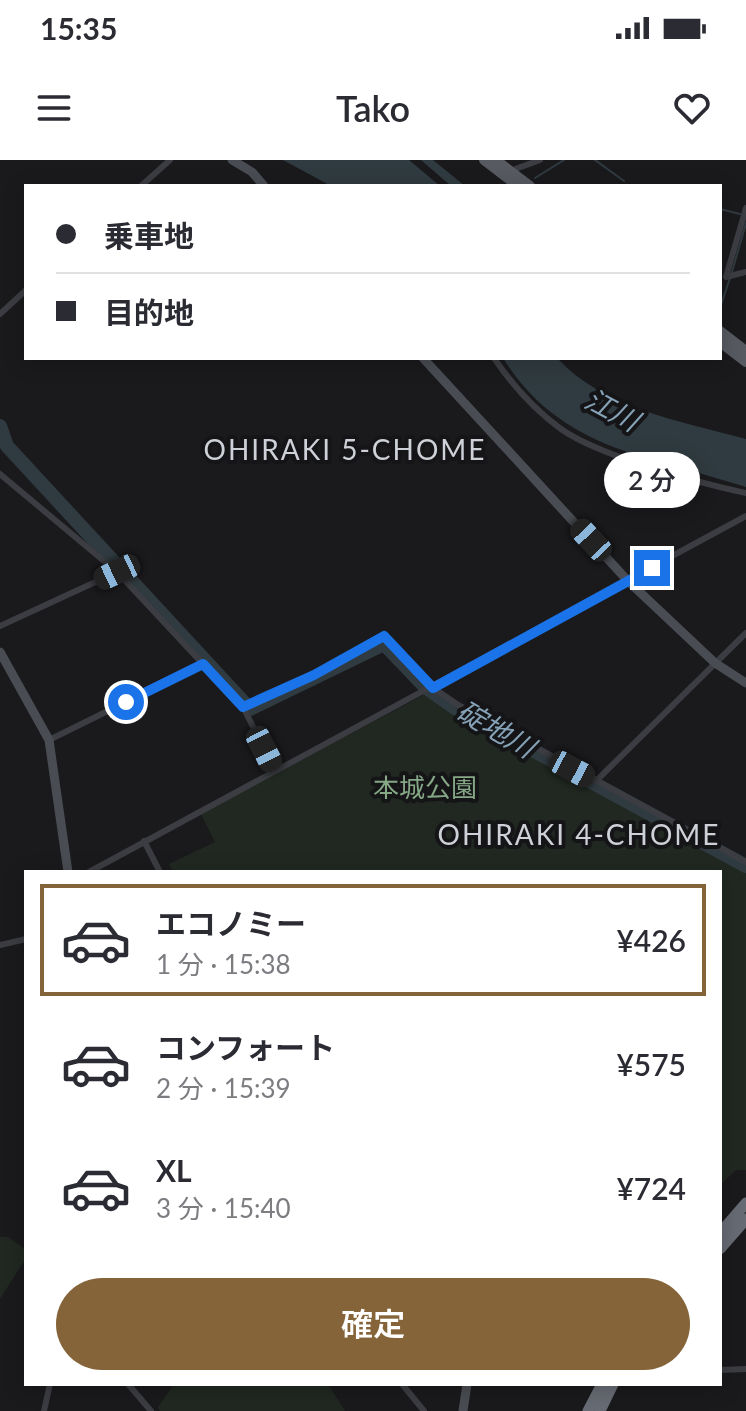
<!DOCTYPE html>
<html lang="ja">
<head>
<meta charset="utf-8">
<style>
  :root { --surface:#fff; --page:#f2f2f3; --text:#2b2b33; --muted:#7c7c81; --line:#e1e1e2; --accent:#846438 }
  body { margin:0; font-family:Lato,"Noto Sans JP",sans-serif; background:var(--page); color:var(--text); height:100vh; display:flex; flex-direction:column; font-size:30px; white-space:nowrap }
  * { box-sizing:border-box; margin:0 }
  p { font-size:26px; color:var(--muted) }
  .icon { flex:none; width:44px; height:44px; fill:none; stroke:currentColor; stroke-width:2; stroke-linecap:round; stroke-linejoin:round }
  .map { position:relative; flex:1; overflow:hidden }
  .details { position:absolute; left:24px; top:710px; width:698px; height:516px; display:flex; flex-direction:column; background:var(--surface); border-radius:0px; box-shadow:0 4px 20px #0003 }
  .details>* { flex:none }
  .hud { position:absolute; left:24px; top:24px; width:698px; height:176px; border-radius:0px; box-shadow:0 4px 20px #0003; display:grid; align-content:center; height:176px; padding:0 32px; background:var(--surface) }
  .end { position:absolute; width:36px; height:36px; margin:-18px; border:10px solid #1a73e8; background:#fff; box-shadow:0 0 0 4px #fff }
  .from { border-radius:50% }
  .bubble { position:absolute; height:56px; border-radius:28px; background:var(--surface); box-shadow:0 4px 20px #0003; font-size:26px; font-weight:600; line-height:56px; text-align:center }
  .car { position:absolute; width:24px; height:48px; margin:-24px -12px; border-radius:10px; box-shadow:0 0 6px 2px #0007; background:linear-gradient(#222 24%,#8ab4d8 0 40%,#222 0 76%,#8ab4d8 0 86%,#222 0) }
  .hud b { display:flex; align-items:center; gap:28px; height:76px; font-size:30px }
  .hud b+b { border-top:2px solid var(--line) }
  .hud i { width:20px; height:20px; background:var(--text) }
  ul { padding:14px 0 0; list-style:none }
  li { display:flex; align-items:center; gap:24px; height:112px; margin:0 16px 12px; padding:0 16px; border:4px solid transparent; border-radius:0px }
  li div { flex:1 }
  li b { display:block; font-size:30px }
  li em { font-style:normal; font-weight:600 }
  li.selected { border-color:var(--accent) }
  li>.icon { width:72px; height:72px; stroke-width:1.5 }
  .primary-button { display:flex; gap:16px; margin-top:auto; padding:16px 32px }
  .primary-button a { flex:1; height:92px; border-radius:48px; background:var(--accent); color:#fff; font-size:32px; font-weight:600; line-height:92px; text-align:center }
  .status { display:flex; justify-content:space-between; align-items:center; height:56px; padding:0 40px; background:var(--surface); direction:ltr }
  .status svg { height:22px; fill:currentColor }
  header { display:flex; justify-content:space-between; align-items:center; height:104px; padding:0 32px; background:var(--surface); font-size:36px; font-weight:600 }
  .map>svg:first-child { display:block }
  .green { fill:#202821 }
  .water { fill:#303b41 }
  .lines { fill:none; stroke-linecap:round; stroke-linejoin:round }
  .stream { stroke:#303b41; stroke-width:2 }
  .river { stroke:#303b41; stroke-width:14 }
  .street { stroke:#3b3d42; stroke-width:6 }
  .secondary { stroke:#494c52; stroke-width:9 }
  .primary { stroke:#575a61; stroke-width:10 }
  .highway { stroke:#676b73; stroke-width:11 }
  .route { stroke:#1a73e8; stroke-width:10 }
  .labels { text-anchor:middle; stroke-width:8; stroke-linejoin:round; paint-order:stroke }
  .park-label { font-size:26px; fill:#85a785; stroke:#151518 }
  .water-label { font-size:28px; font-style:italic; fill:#85a2b6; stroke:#151518 }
  .neighbourhood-label { font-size:28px; letter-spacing:2px; fill:#ced1d8; stroke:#151518 }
</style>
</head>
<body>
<div class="status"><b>15:35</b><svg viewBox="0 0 49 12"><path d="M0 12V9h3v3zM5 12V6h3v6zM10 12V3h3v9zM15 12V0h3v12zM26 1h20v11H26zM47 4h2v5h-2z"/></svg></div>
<header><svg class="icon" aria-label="menu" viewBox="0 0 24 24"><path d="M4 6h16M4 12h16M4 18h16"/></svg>Tako<svg class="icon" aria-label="heart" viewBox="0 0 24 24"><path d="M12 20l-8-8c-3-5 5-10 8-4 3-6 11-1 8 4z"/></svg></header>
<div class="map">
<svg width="746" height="1251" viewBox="0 0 746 1251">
  <rect width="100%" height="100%" fill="#1a1a1d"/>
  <path class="green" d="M429,532l164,96 153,80v302h-10l-16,15v-313h-547l-4,-8 46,-22 -14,-28z
    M0,1077h8l18,13v8l-26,41z
    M174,1224h154l17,27h-185l-2,-4z"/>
  <path class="water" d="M283,0h126l31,26h-109z
    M421,0h12l32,26h-14z
    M503,198h54c47,51 124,63 189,81v48c-95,-31 -185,-36 -243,-129z"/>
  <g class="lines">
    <path class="stream" d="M595,0l29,21
      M535,18l29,-18
      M720,49l20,5
      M732,112l14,-49
      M720,148l10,-30"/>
    <path class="river" d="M0,266l7,20 243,263 134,-65 41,43 30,21 291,158"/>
    <path class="street" d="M510,11l30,-11
      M141,26l29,-26
      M746,48l-20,69 20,-5
      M0,154l26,-24
      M494,198c19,28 39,51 67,71 38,27 138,54 185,64
      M0,314l117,98 86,92 40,43 32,63
      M0,466l117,-54
      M243,547l71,-32 70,-39 49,52 25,17 288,157
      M49,580l154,-76
      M596,621l150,-148
      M144,681l16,31
      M89,712l657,-356
      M0,785l26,-6
      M720,1210l26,-1
      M128,1224l23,27
      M402,1224l22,27
      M44,1251l6,-27"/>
    <path class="secondary" d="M232,0l20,12 12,14
      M423,198l205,223 87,82 31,20
      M0,492l49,88 19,132
      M463,1251l4,-27"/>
    <path class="primary" d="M484,0l34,26
      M496,0l34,26
      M720,171l26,20
      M720,182l26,20"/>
    <path class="highway" d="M720,1073l26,-30
      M720,1089l26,-30
      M588,1251l14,-27
      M600,1251l13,-27"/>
  </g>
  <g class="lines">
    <path class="route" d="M126,542l77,-38 40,43 71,-32 70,-39 49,52 219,-120"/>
  </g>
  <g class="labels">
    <g class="park-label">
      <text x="425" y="637">本城公園</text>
    </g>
    <g class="water-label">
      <text transform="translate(612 250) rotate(28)" y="10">江川</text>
      <text transform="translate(496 569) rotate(30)" y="10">碇地川</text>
    </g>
    <g class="neighbourhood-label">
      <text x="345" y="300">OHIRAKI 5-CHOME</text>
      <text x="579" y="685">OHIRAKI 4-CHOME</text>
    </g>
  </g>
</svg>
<i class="end from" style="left:126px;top:542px"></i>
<i class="end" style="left:652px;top:408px"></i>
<div class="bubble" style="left:604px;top:292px;width:96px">2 分</div>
<i class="car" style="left:591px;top:380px;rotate:317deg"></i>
<i class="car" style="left:117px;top:412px;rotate:245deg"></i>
<i class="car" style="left:264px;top:589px;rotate:153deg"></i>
<i class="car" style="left:572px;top:609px;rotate:118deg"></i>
<div class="hud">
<b><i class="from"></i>乗車地</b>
<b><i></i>目的地</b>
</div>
<section class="details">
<ul>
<li class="selected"><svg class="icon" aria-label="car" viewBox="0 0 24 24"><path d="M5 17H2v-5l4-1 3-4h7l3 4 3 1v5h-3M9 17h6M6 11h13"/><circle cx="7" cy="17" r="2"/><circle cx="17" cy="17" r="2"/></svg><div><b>エコノミー</b><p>1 分 · 15:38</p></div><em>¥426</em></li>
<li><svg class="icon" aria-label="car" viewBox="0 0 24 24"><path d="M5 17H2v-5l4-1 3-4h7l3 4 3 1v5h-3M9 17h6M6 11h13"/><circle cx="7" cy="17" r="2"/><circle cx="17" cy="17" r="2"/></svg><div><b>コンフォート</b><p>2 分 · 15:39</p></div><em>¥575</em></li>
<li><svg class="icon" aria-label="car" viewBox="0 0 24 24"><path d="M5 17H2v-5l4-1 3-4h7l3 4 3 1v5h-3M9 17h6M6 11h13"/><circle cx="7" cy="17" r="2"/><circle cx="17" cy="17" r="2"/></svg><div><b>XL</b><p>3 分 · 15:40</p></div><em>¥724</em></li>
</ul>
<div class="primary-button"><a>確定</a></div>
</section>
</div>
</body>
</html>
